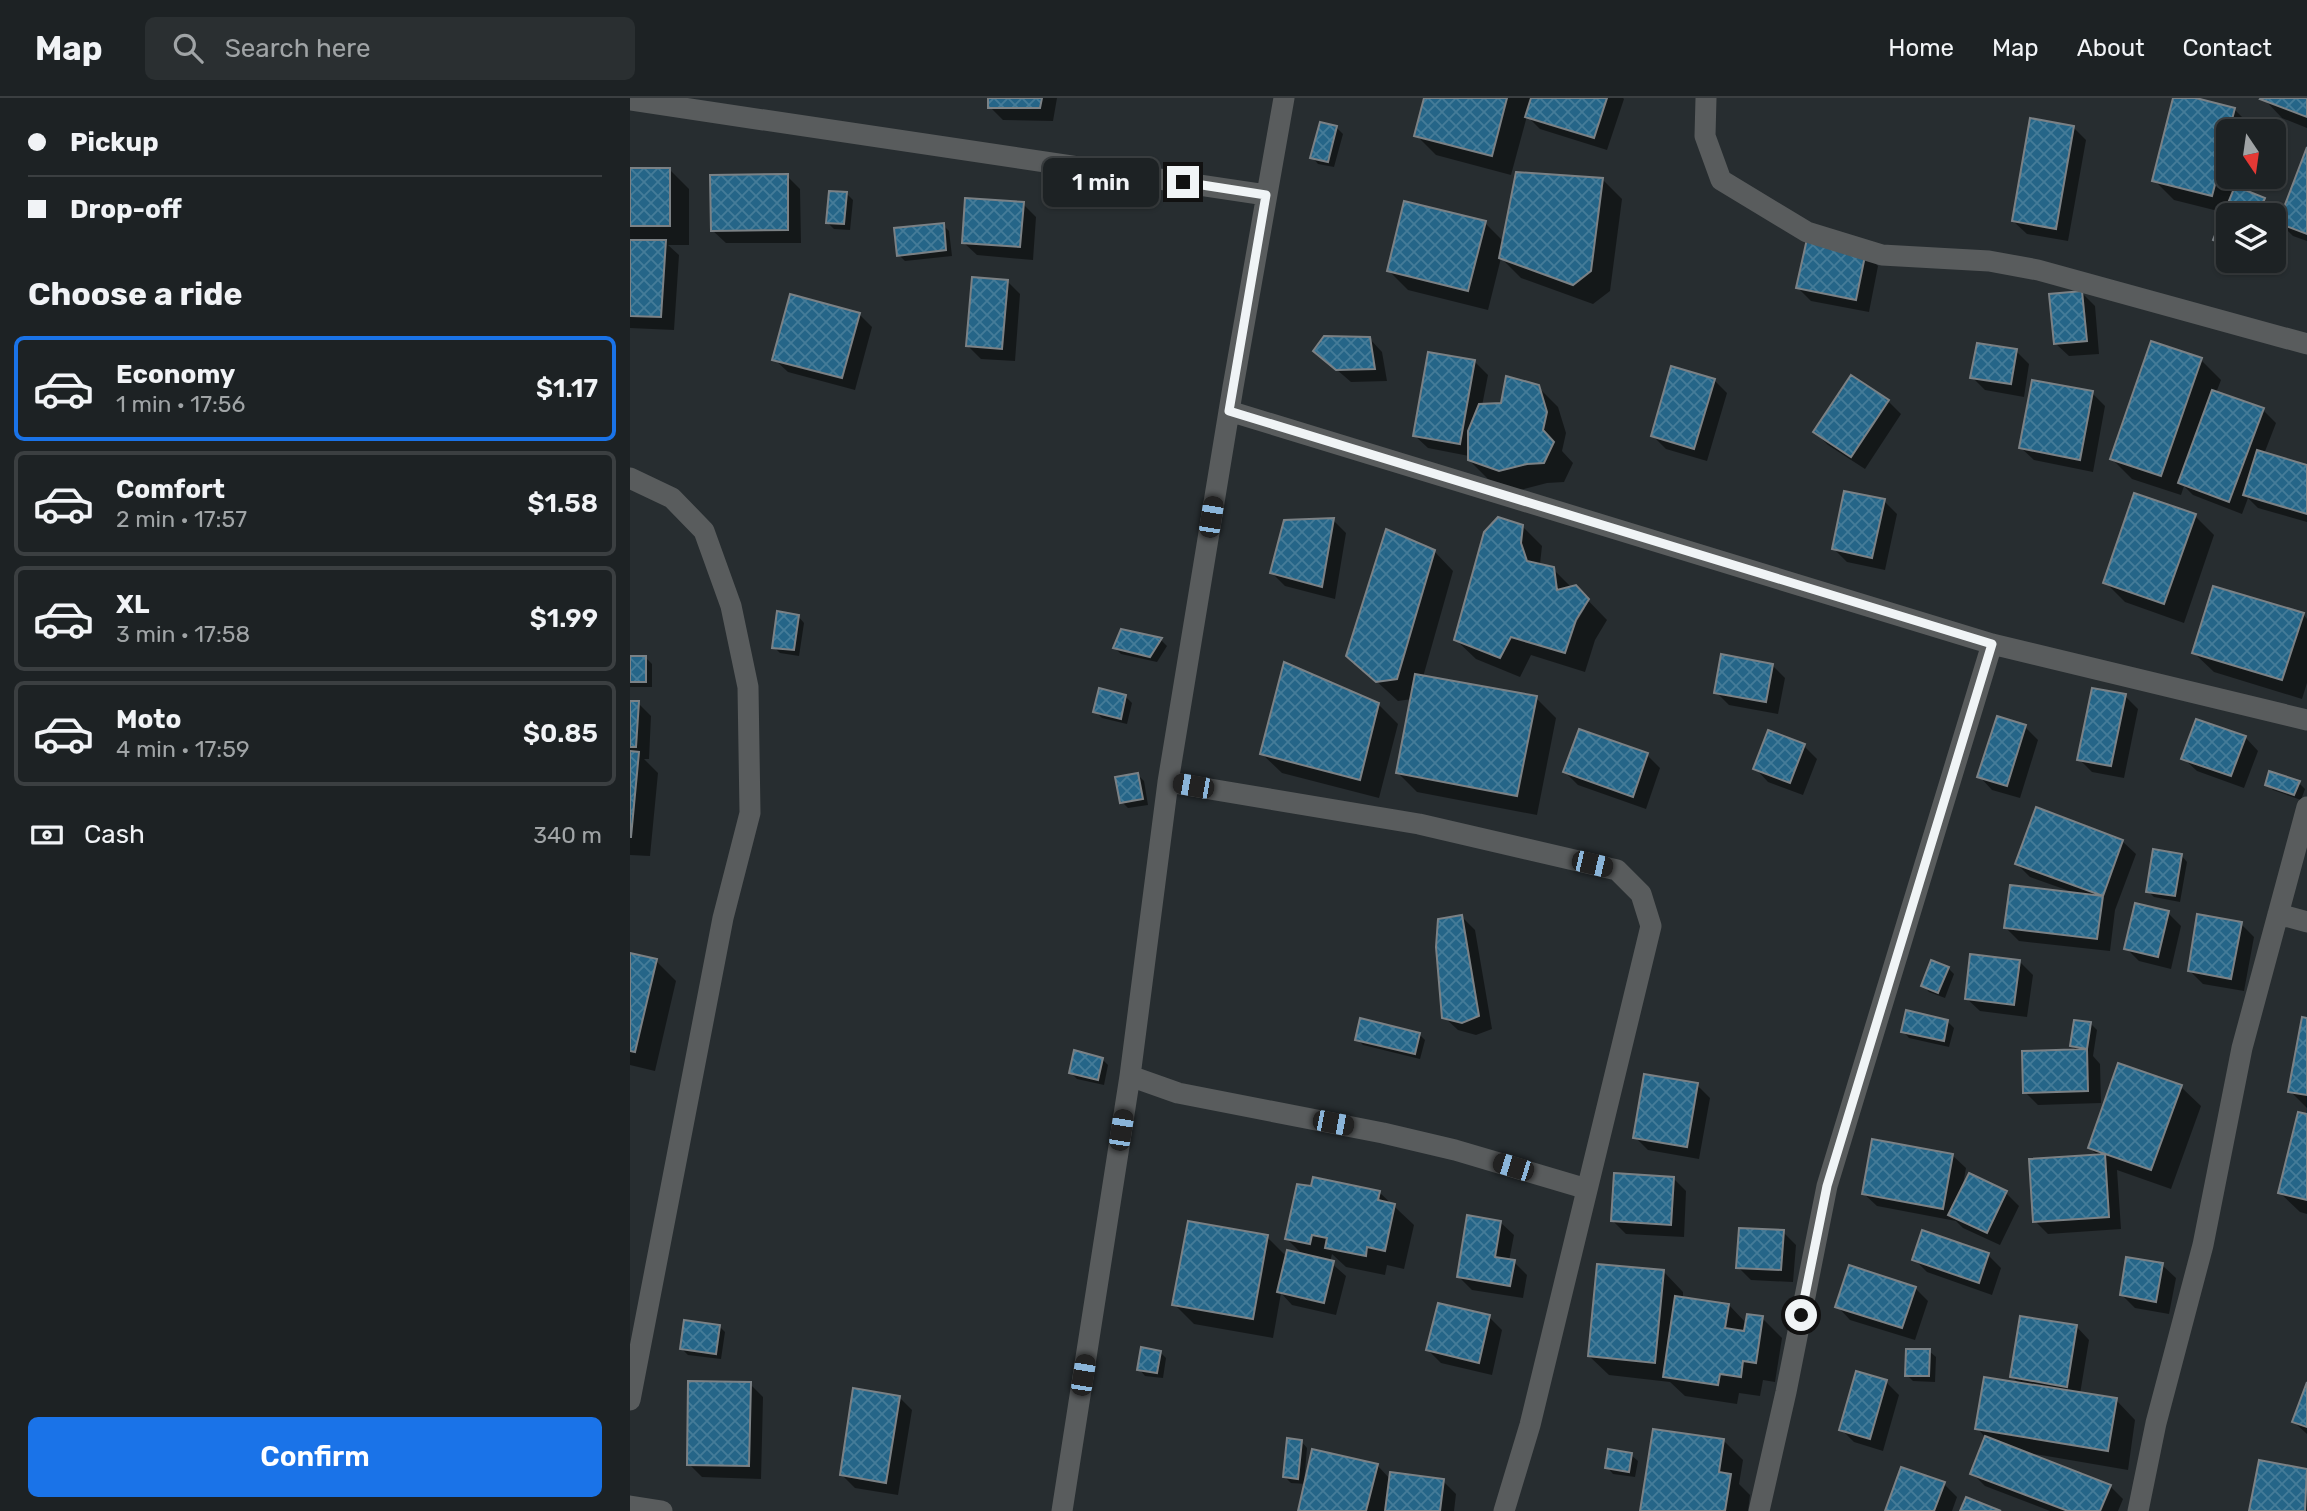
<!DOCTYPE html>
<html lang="en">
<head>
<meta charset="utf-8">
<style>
  :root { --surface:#1d2224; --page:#2a2f31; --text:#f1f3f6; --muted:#a0a4a6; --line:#3b3f41; --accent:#1a73e8 }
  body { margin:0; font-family:Rubik,sans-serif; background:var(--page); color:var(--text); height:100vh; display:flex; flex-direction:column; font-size:26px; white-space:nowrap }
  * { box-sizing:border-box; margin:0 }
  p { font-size:23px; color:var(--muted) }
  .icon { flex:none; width:38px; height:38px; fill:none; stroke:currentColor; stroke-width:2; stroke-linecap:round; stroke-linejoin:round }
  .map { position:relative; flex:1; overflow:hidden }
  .panel { display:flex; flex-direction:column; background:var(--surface); width:630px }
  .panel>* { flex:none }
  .top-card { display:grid; align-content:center; height:154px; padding:0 28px; background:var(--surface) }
  .needle { width:46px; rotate:167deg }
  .controls { position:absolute; left:1586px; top:21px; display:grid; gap:14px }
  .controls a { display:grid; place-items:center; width:70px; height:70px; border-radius:10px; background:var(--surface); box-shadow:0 2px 5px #0004,0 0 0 2px var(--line); font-size:35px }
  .end { position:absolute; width:32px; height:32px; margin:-16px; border:9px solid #f0f4f6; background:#111; box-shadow:0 0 0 4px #111 }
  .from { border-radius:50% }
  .bubble { position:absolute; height:49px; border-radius:10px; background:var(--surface); box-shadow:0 2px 5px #0004,0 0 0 2px var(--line); font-size:23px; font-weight:600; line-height:49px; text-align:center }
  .car { position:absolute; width:21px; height:42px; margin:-21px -10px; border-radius:9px; box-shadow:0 0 5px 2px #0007; background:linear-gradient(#222 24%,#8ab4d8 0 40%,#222 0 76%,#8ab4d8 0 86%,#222 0) }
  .top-card b { display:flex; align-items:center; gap:24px; height:66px; font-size:26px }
  .top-card b+b { border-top:2px solid var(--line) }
  .top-card i { width:18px; height:18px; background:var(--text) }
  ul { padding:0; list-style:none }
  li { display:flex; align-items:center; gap:21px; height:105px; margin:0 14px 10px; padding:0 14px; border:4px solid var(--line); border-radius:10px }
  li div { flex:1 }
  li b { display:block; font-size:26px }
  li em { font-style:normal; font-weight:600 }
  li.on { border-color:var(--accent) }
  li>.icon { width:63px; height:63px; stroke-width:1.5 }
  h2 { padding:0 28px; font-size:32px; line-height:84px }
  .pay { display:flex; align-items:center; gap:18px; height:77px; padding:0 28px; font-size:26px }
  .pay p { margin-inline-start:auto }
  .button { display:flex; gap:14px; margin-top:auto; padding:14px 28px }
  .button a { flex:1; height:80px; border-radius:10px; background:var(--accent); color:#fff; font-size:28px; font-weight:600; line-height:80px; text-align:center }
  header { display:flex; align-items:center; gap:42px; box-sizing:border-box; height:98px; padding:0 35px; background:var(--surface); border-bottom:2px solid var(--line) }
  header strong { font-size:33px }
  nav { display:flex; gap:38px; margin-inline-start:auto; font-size:24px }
  .search { width:490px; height:63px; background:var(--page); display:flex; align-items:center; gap:18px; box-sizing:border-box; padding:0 24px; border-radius:10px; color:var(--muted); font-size:26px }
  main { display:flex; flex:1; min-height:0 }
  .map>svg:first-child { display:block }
  .shadow { fill:#0007; fill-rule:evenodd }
  .building { fill:url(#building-cross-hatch); stroke:#7b8185; stroke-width:2 }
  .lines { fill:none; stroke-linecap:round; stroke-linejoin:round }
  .minor { stroke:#595c5d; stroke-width:21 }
  .route { stroke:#f0f4f6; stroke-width:9 }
</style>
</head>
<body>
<header>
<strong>Map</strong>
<div class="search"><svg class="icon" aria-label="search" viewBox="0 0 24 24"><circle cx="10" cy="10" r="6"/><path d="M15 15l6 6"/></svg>Search here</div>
<nav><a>Home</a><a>Map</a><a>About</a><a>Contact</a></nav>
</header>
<main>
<section class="panel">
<div class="top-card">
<b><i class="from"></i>Pickup</b>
<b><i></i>Drop-off</b>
</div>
<h2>Choose a ride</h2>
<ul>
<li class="on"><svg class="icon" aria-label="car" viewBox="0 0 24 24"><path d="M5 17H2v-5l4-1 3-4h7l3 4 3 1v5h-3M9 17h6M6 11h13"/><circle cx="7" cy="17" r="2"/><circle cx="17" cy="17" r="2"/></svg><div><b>Economy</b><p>1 min · 17:56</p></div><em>$1.17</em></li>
<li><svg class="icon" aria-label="car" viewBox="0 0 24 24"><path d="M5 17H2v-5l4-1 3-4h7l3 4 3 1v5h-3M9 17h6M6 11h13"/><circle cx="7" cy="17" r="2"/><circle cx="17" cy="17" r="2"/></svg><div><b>Comfort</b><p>2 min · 17:57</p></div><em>$1.58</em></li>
<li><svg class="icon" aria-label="car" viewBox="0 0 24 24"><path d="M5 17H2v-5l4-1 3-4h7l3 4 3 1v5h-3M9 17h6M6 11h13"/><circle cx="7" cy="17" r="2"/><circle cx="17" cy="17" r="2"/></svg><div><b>XL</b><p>3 min · 17:58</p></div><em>$1.99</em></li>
<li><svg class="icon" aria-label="car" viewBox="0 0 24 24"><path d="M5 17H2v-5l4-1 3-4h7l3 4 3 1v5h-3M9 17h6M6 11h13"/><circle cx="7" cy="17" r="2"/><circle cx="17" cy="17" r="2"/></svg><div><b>Moto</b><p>4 min · 17:59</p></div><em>$0.85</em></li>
</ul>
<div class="pay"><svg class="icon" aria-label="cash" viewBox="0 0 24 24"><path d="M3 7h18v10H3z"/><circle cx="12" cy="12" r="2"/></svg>Cash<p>340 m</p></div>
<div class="button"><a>Confirm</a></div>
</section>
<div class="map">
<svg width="1677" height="1413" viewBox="0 0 1677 1413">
  <defs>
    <pattern id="building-cross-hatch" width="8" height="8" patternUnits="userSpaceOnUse" patternTransform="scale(1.75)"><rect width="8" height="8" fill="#256588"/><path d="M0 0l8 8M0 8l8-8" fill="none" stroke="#457c99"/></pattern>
  </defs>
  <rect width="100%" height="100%" fill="#272d30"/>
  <path class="shadow" d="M360,0h67l-4,23 -50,-1 -13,-13z
    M796,0h197l1,1 -17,51 -67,-21 -13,-13 -16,59 -75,-20 -20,-20z
    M1545,0h14l45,11 20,20 -1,2h-25v46h13l-3,12 26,11 13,13 -4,10v-8h-45v38l-13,-13 11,-27 -52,-13 -20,-20z
    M1633,0h44v30l-25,-10z
    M706,29l7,7 -9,33 -16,-3 -6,-7z
    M1443,29l13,13 -18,101 -41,-7 -14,-13z
    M1677,54v89l-14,-5 -13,-13z
    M39,71l20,20v56h-21l11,10 -5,75 -44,-2v-158z
    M157,78l13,13 1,54h-75l-14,-13z
    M972,81l20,20 -12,92 -17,13 -72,-26 -20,-20 -13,52 -80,-20 -19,-19 96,-48 19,19z
    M217,96l6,6 -3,30 -16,-1 -6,-6z
    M393,106l13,13 -3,43 -56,-5 -14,-13z
    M313,127l6,6 3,25 -47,5 -6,-6z
    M1235,154l13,14 -9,46 -58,-11 -13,-13z
    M377,183l13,13 -5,67 -34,-2 -13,-13z
    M1452,195l13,13 4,48 -30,2 -14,-13z
    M229,216l13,13 -17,63 -67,-18 -14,-13z
    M739,240l13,14 5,29 -36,1 -36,-31z
    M1386,253l13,13 -5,33 -39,-7 -13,-13z
    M1571,262l20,20 -5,13 47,17 13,13 -12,31 43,12v56l-49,-14 -10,-10 -6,16 -49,-19 -9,-9 -3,9 -49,-16 -20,-20z
    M845,264l13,13 -6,31 21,-2 35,-17 20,20 8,26 -4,18 11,12 -9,19 -17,1 -27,7 -31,-10 -20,-20v-4l-41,-8 -14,-13z
    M1084,282l13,13 -20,68 -41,-12 -13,-13z
    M1462,295l13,13 -12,66 -59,-12 -14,-13z
    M1258,303l13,13 -36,55 -37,-24 -13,-13z
    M1254,403l13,13 -12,56 -38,-8 -13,-13z
    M1565,418l19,19 -30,88 -59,-21 -20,-20z
    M703,422l13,13 -11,66 -50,-13 -13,-13z
    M892,428l20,20 -2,18 13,5 19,19 3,-1 32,33 -12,20 -10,32 -54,-17 -11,22 -44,-18 -20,-19zM951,510h4l-12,20 -3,-2z
    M804,453l19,20 -30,106 113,21 20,20 -19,97 -120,-23 -20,-20 15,-73 -14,2 -50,-46z
    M1673,516l4,5v64l-5,16 -88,-27 -20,-19z
    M168,518l6,7 -5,33 -19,-3 -6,-6z
    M492,533l39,9 6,6 -10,16 -36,-8 -6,-6z
    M0,560h16l6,6v23h-22z
    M1142,567l13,13 -7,36 -49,-9 -13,-13z
    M495,598l7,7 -5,21 -25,-6 -7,-7z
    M1495,598l13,13 -14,69 -32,-6 -13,-13z
    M0,604l8,1 13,13 -2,43h-5l14,14 -8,83 -20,-1z
    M748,606l20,20 -19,74 -97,-25 -20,-19z
    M1395,629l13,13 -18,58 -28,-8 -13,-14z
    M1615,639l13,14 -14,37 -47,-17 -14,-13z
    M1174,648l13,13 -14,36 -35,-13 -13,-14z
    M1017,657l13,13 -14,41 -68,-24 -13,-13z
    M508,677l6,6 4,24 -20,3 -6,-6z
    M1669,685l6,6 -4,11 -28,-10 -6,-6z
    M1492,743l14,13 -21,56 -5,41 -91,-10 -13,-13 69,-35 -45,-16 -13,-13z
    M1551,757l6,7 -7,40 -26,-5 -6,-6z
    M1538,815l13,13 -10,43 -32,-8 -13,-13z
    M832,819l13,13 17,99 -16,6 -18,-5 -14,-13z
    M1611,826l13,13 -10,54 -41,-7 -13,-13z
    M0,857l26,6 20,20 -21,90 -25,-6z
    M1389,863l14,14 -6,42 -47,-6 -14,-13z
    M1318,870l6,6 -9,24 -16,-6 -6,-7z
    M1677,922v88l-17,-17z
    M1317,923l7,7 -5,19 -40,-9 -6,-7z
    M1461,926l6,6 -4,26 7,8 1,39 -63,2 -13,-13 52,-41 -5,-5z
    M789,936l6,6 -5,19 -57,-14 -6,-6z
    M472,961l6,6 -4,20 -27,-6 -6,-6z
    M1067,987l13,13 -11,61 -51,-9 -13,-13z
    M1551,989l20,19 -30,83 -54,-19 4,59 -73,5 -13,-13 63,-65 -8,-8z
    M1677,1017v99l-7,-2 -20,-19z
    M1322,1057l14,13 -4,22 44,3 13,13 -19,39 -37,-17 -7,-7 -79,-15 -14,-13z
    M1043,1080l13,13 -2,46 -58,-3 -13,-13z
    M749,1094l35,33 -10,44 -17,-4 -2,10 -39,-8 -14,-13 -2,8 16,14 -10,39 -44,-10 -11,-12 -8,45 -79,-14 -20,-20 93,-67 20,20 17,-1 -18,-18z
    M870,1124l14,13 -5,26 5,1 13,13 -4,23 -51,-8 -13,-13z
    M1153,1134l13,13 -3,37 -42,-2 -13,-13z
    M1358,1157l13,13 -9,27 -65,-23 -13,-13z
    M1532,1167l14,13 -7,36 -34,-6 -13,-13z
    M1034,1174l19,20v7l46,6 18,19 15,-6 20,20 -7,44 -12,-2 -3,16 -21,-3 -2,11 -52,-8 -15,-14 -61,-7 -20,-19z
    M1285,1190l13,13 -13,39 -65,-20 -13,-14z
    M859,1219l13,13 -10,45 -51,-12 -13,-13z
    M89,1228l6,6 -4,27 -33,-4 -6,-6z
    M1446,1228l13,14 -9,54 36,6 19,20 -7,50 -99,-17 81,33 13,13 -5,12h-68l-65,-25 -13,-13 14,-35 -9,-10 43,-44 -9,-8z
    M1299,1253l7,6 -1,25 -22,-1 -6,-6z
    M530,1254l6,6 -3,20 -18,-2 -6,-7z
    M1256,1284l13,13 -16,56 -29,-9 -13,-13z
    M120,1286l13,13 -2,82 -59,-2 -13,-13z
    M1677,1289v47l-13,-12z
    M269,1299l13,13 -14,85 -43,-7 -13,-13z
    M1093,1342l20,20 -4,24 11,11 -2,16h-106z
    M671,1343l6,7 -3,35 73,-18 14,15 52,1 13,13 -2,17h-154l6,-27 -15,-1 -6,-6z
    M1001,1357l7,6 -3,16 -22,-3 -6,-7z
    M1630,1364l47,8v41h-56z
    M1314,1386l13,13 -5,14h-65z"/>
  <path class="building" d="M358,0h54l-2,10h-52z
    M794,0h83l-15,58 -78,-20z
    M901,0h76l-13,40 -69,-21z
    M1543,0h23l39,10 -23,88 -60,-15z
    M1631,0h46v19l-47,-18z
    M1400,20l44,8 -18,103 -44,-8z
    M690,24l17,4 -9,36 -18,-4z
    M1677,49v87l-29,-11z
    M0,70h40v58h-40z
    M886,74l87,6 -12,93 -18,14 -74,-27z
    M158,76v56l-77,1 -1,-56z
    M1605,88l30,12 -7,17h-30v31l-15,-6z
    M199,93l18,1 -3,32 -18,-1z
    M335,100l59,4 -4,45 -58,-4z
    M774,103l82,20 -18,70 -81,-20z
    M314,125l2,27 -49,6 -3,-28z
    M1177,141l59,12 -10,49 -60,-12z
    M0,142h36l-5,77 -31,-1z
    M342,179l36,3 -6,69 -36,-3z
    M1452,193l5,50 -33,3 -5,-50z
    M160,196l70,19 -18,65 -70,-18z
    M694,238l46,1 5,32 -39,1 -23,-19z
    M1521,243l51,17 -41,118 -51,-17z
    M1347,245l40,6 -6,35 -41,-6z
    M798,254l47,8 -15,84 -47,-8z
    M1041,268l44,13 -21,70 -43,-13z
    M1221,277l38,25 -38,57 -38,-25z
    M876,278l33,9 8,27 -4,18 11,12 -10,21 -17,1 -28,7 -31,-11v-29l11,-27 22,-1z
    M1402,282l61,11 -13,69 -61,-12z
    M1582,292l52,18 -35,94 -51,-19z
    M1627,352l50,15v49l-64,-19z
    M1214,393l41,8 -13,59 -40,-9z
    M1504,395l62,21 -32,90 -61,-21z
    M868,419l25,8 -2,18 6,18 27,6 3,23 19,-5 13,14 -13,21 -11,33 -54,-16 -11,21 -46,-18 30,-108z
    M704,420l-12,69 -52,-14 14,-53z
    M756,431l49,21 -38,129 -21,3 -30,-26z
    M1583,488l91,27 -22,67 -90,-27z
    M147,513l22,4 -5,35 -22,-2z
    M491,531l41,9 -12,19 -37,-9z
    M1091,556l52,10 -7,38 -52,-9z
    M0,558h16v26h-16z
    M654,564l95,41 -19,77 -100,-26z
    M785,576l122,22 -20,100 -121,-23z
    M469,590l27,7 -5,24 -28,-7z
    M1462,590l34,6 -15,72 -34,-6z
    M0,603h9l-3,46h-6z
    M1367,618l29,9 -19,61 -30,-9z
    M1566,621l50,17 -15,40 -50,-17z
    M949,631l69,24 -15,44 -70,-25z
    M1138,632l37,14 -15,39 -37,-14z
    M0,653l9,1 -8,85h-1z
    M1639,673l31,10 -6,14 -29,-10z
    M508,675l5,26 -23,4 -5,-26z
    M1406,709l87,33 -20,56 -88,-32z
    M1523,751l29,5 -7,42 -29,-4z
    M1380,787l93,11 -6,43 -93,-11z
    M1505,805l34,8 -11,46 -34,-8z
    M1567,816l45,8 -11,57 -43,-8z
    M832,817l17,101 -17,7 -20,-5 -6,-71 2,-28z
    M0,855l27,6 -22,93 -5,-1z
    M1340,856l50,6 -6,45 -49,-6z
    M1301,862l18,7 -11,26 -17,-7z
    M1276,912l42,10 -4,21 -43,-9z
    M1672,919l5,1v77l-19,-3z
    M730,920l60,15 -5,21 -60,-14z
    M1444,922l17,2 -4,27 -17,-3z
    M1457,951l1,42 -65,2 -1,-42z
    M444,952l29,8 -5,22 -29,-7z
    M1488,965l64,22 -31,85 -63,-22z
    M1014,976l54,9 -11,64 -54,-9z
    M1668,1014l9,2v86l-29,-7z
    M1242,1041l81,15 -10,55 -81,-15z
    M1475,1056l4,63 -76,5 -4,-63z
    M984,1075l60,4 -3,48 -60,-4z
    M1339,1075l38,18 -20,42 -39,-18z
    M683,1079l67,14 -2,9 17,4 -10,47 -18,-4 -1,9 -41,-8 2,-10 -15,-3 -2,9 -25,-5 12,-55 14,2z
    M837,1117l34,6 -6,36 20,3 -5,26 -53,-9z
    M558,1123l80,14 -15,84 -81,-14z
    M1109,1130l45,2 -3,40 -45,-2z
    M1292,1132l67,23 -10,30 -67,-23z
    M657,1152l47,11 -10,42 -47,-11z
    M1496,1159l37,6 -7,39 -36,-7z
    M967,1166l67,6 -9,93 -67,-7z
    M1219,1167l67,22 -14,41 -67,-21z
    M1045,1198l54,8 -4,24 19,3 3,-17 16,2 -7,47 -13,-2 -2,16 -21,-3 -2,11 -55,-8z
    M808,1205l52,12 -11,48 -53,-13z
    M1390,1218l57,9 -10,62 -57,-10z
    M54,1222l36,5 -4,29 -36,-5z
    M511,1249l20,4 -4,22 -20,-3z
    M1276,1251h24l-1,27h-24z
    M1226,1273l31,9 -17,59 -31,-9z
    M1354,1279l133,21 -9,53 -133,-22z
    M58,1283l63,1 -2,84 -62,-1z
    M1677,1284v45l-15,-5z
    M223,1290l47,8 -14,87 -46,-8z
    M1023,1331l71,10 -5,33 12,2 -6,37h-85z
    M1355,1338l126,49 -11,26h-32l-98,-37z
    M657,1340l15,2 -4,39 -15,-2z
    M682,1351l66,15 -12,47h-68z
    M978,1351l24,4 -3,19 -24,-4z
    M1629,1362l48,9 -2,42h-56z
    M1271,1369l44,15 -11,29h-49z
    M760,1374l54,7 -4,32h-55z
    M1336,1399l35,14h-41z"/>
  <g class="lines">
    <path class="minor" d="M1076,0l-1,38 16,44 86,52 75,23 107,6 49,9 269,74
      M0,2l636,95
      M599,313l763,233 315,76
      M0,380l42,20 32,33 27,75 17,81 2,126 -27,105 -93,482
      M538,684l251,42 198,46 24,24 10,32 -121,499 -26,86
      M1648,816l29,8
      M500,978l48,17 205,40 72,17 132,39
      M0,1408l32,5
      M432,1413l68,-435 38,-294 65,-395 51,-289
      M1129,1413l27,-119 41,-206 165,-542
      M1508,1413l18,-88 47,-178 39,-197 65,-241"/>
  </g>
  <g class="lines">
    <path class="route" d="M553,84l83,13 -37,216 763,233 -165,542 -26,129"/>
  </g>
</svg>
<div class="controls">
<a><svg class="needle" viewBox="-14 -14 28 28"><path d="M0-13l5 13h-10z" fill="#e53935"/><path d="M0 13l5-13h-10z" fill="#a0a4a6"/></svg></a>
<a><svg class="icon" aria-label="layers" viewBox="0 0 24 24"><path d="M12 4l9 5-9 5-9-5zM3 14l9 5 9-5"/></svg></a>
</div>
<i class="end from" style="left:1171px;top:1217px"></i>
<i class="end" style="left:553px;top:84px"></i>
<div class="bubble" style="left:413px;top:60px;width:116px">1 min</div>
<i class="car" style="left:581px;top:419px;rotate:9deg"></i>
<i class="car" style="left:563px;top:688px;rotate:280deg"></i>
<i class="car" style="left:962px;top:766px;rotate:103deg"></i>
<i class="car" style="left:703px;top:1025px;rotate:101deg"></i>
<i class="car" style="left:491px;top:1032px;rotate:9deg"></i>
<i class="car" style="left:883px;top:1069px;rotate:287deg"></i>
<i class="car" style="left:453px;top:1277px;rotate:9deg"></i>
</div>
</main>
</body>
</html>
